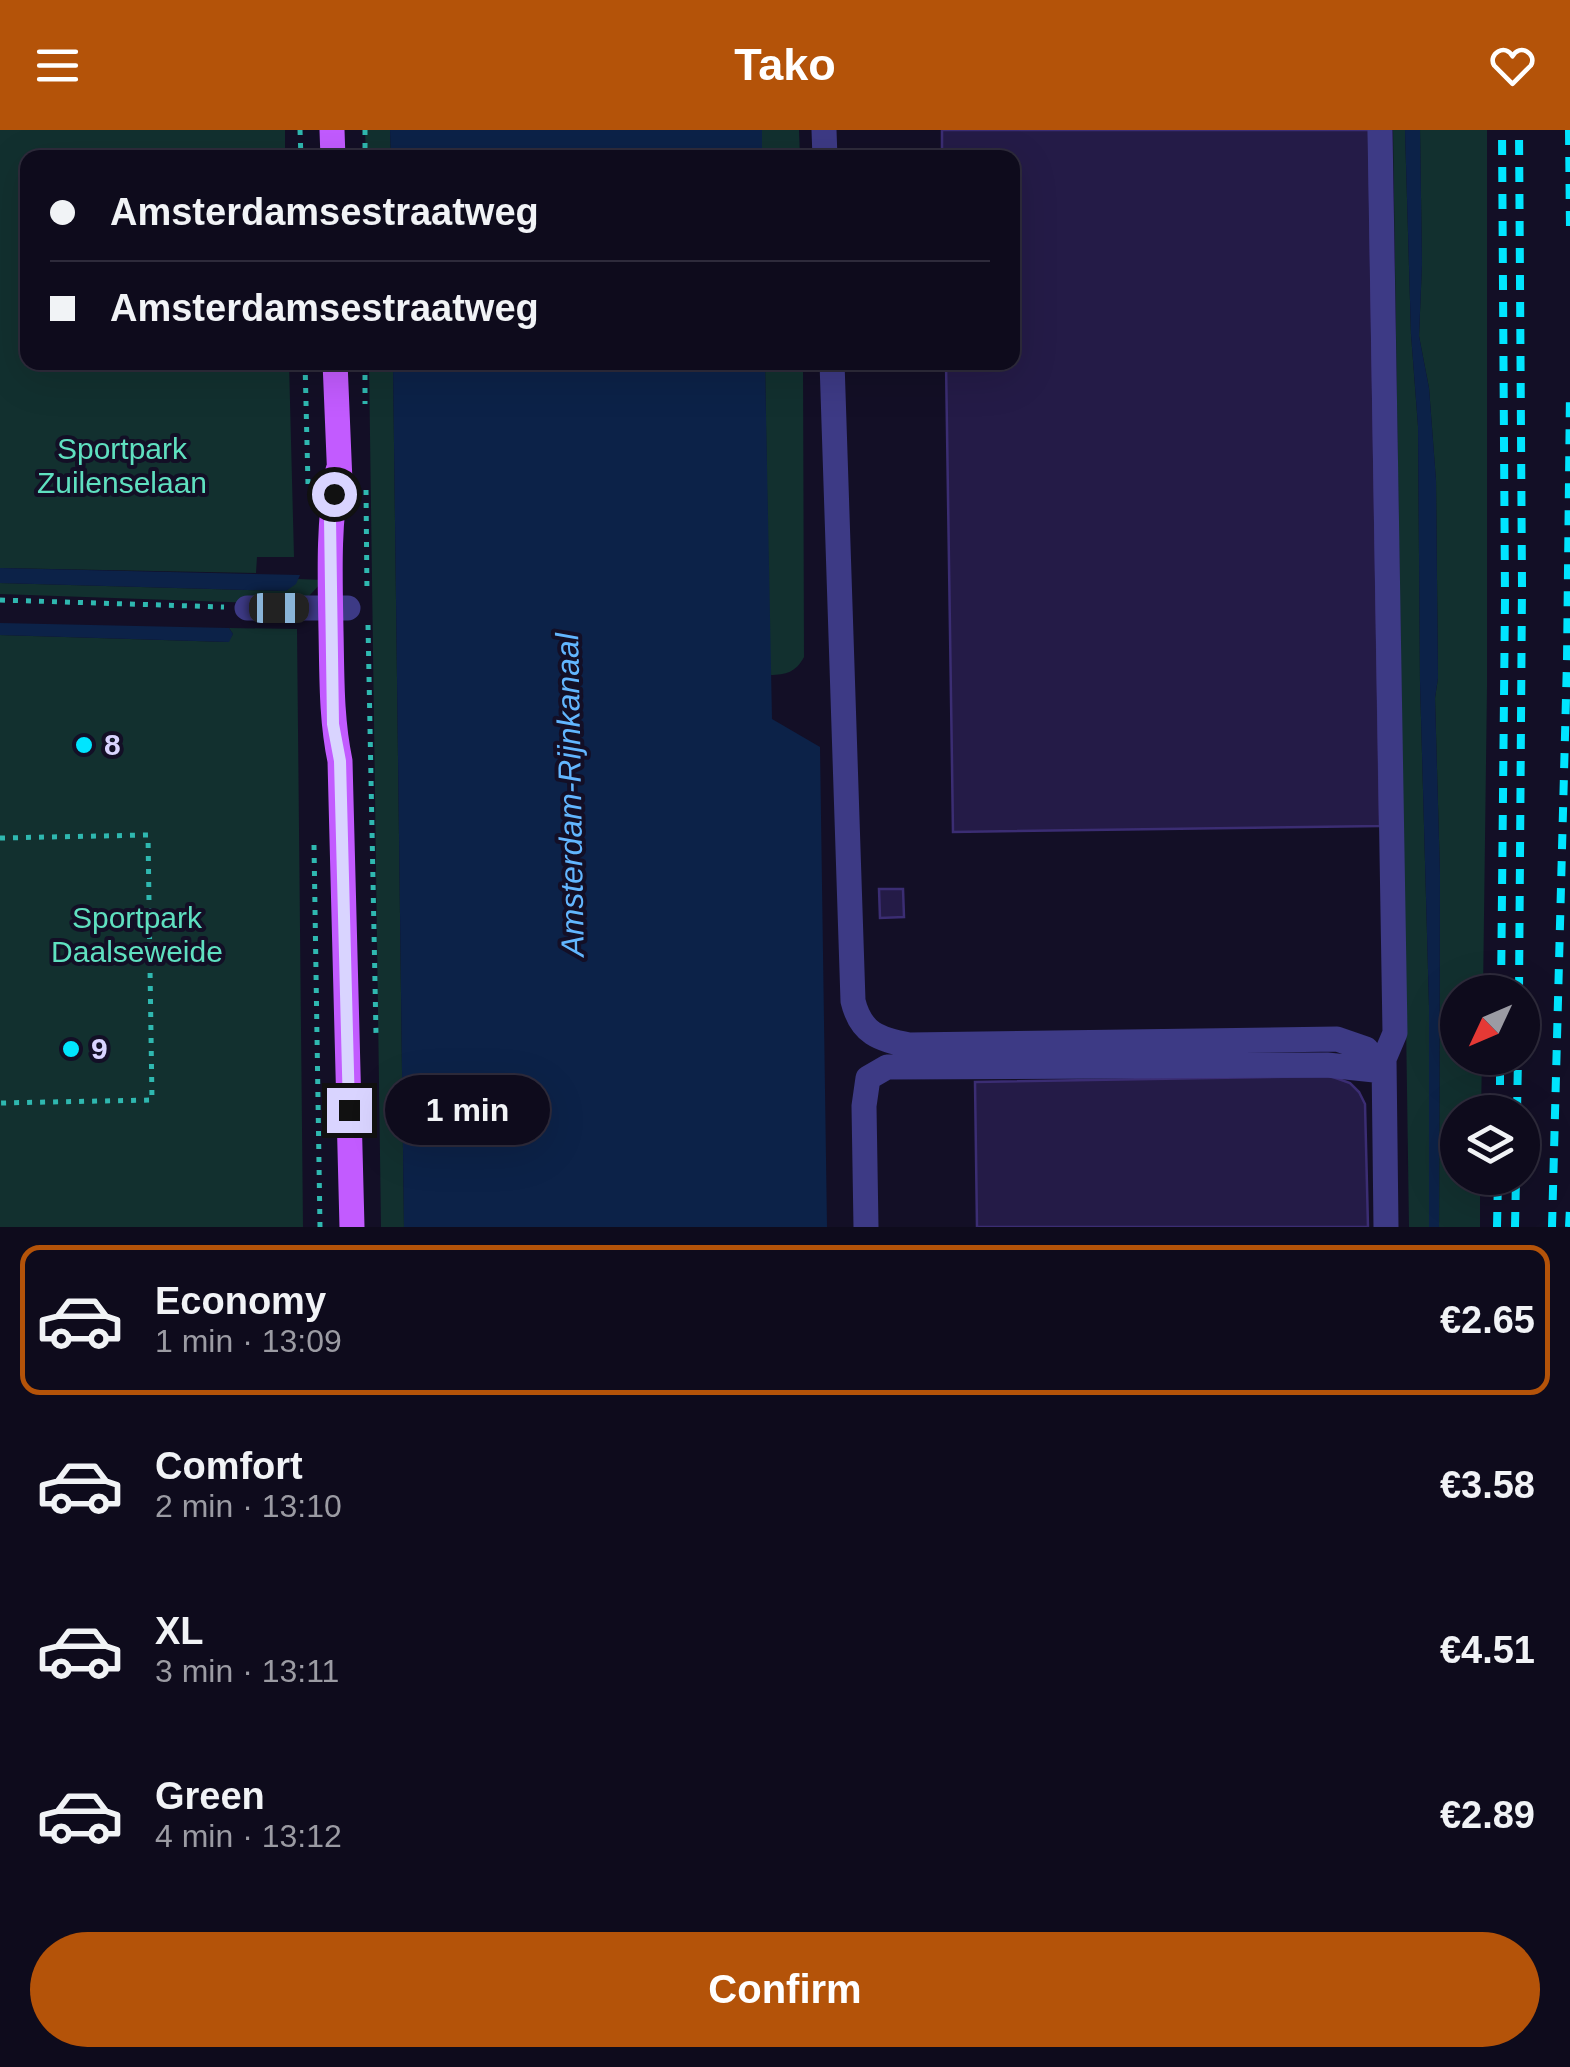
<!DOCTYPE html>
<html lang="en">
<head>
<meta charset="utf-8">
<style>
  :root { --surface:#0e0b1c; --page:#171425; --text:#f1f3f6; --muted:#9b9ba3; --line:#2e2b3b; --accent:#b45309 }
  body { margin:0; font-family:Arial,sans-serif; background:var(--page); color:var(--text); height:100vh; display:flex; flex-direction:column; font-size:38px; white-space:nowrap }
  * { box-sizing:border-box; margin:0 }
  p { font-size:32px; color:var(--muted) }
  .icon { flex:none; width:55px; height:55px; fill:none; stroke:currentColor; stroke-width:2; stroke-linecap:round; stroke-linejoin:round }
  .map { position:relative; height:1097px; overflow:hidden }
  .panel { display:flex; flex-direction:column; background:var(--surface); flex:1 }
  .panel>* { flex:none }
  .top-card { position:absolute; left:20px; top:20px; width:1000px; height:220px; border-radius:20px; box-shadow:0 10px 40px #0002,0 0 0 2px var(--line); display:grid; align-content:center; height:220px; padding:0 30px; background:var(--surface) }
  .needle { width:65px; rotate:226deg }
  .fabs { position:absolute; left:1440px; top:845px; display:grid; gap:20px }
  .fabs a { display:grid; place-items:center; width:100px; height:100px; border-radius:50%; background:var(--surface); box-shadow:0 10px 40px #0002,0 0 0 2px var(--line); font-size:50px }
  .end { position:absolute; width:45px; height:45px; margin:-22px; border:12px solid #d9d4ff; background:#111; box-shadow:0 0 0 5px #111 }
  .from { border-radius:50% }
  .bubble { position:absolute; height:70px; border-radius:35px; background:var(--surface); box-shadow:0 10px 40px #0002,0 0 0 2px var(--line); font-size:32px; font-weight:700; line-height:70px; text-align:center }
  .car { position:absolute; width:30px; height:60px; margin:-30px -15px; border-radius:12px; box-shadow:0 0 8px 2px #0007; background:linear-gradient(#222 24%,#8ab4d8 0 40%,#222 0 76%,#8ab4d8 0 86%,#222 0) }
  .top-card b { display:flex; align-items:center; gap:35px; height:95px; font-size:38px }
  .top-card b+b { border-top:2px solid var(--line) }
  .top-card i { width:25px; height:25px; background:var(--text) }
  ul { padding:18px 0 0; list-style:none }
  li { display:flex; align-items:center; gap:30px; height:150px; margin:0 20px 15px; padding:0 10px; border:5px solid transparent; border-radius:20px }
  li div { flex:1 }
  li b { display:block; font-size:38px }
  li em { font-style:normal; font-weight:700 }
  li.active { border-color:var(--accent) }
  li>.icon { width:90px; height:90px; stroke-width:1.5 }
  .primary-button { display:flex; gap:20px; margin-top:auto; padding:20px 30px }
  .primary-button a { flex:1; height:115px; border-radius:60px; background:var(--accent); color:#fff; font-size:40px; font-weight:700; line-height:115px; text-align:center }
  header { display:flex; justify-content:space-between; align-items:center; height:130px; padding:0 30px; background:var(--accent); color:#fff; font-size:45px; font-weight:700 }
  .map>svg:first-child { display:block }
  .green { fill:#12302f }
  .water { fill:#0c2248 }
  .building { fill:#241b47; stroke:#3b2d73; stroke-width:2.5 }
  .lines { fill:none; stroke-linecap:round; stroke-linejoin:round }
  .path { stroke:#2fb8b0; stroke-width:5; stroke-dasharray:5 8; stroke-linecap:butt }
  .minor { stroke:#3d3a85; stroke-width:25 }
  .major { stroke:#c25bff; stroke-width:25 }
  .rail { stroke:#00e5ff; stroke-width:8; stroke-dasharray:15 12; stroke-linecap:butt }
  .route { stroke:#d9d4ff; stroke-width:12 }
  .poi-dot { fill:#00e5ff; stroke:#130f26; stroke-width:4 }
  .labels { text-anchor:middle; stroke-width:8; stroke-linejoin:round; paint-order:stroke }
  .park-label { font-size:30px; fill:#5fe0c0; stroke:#130f26 }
  .poi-label { font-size:30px; font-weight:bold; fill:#d9d4ff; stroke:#130f26; text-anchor:start }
  .water-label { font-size:32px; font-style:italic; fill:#62b6ff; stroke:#130f26 }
</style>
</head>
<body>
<header><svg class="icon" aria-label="menu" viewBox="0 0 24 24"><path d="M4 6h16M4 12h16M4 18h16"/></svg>Tako<svg class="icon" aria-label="heart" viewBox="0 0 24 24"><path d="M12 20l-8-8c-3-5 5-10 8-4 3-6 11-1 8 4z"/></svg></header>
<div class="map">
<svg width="1570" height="1097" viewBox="0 0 1570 1097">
  <rect width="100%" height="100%" fill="#130f26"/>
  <path class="green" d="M0,0h285v27l-257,1v204l261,1 5,194h-37l-1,16 -256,-5z
    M365,0h25l1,27h-25z
    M762,0h37l1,27h-38z
    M1393,0h12l6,204 7,92 2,256 9,323v222h-20z
    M1420,0h67v557l-4,305h-25v66h24l-1,54h-23v66h22v49h-41l1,-352 -5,-177 3,-20 -2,-197 -7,-93 -10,-52 3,-72z
    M369,233h24l11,864h-23z
    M765,233h38l1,294c-8,15 -18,18 -34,18z
    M298,449l26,1 -15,16 -28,8 -281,-10v-11l286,8z
    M229,498l68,1 6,598h-303v-592l228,7 5,-8z"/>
  <path class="water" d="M390,0h372v27h-371z
    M1405,0h15l2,134 -3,72 10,52 7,92 2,198 -3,20 5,177 -1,352h-10v-222l-9,-323 -2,-256 -7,-92z
    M393,233h372l7,356 48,28 7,480h-423z
    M0,438l300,7 -4,9 -10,7 -286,-8z
    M0,493l229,5 4,6 -4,8 -229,-7z"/>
  <path class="building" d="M942,0h427l11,696 -427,6 -7,-470h66v-204h-70z
    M879,759h24l1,28 -24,1z
    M1330,946l20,7 9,9 6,12 3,123h-391l-2,-145z"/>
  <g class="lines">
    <path class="path" d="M300,0l1,28
      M365,0v28
      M305,232l3,122
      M365,232v42
      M366,360l1,104
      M0,470l224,7
      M368,495l8,409
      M0,708l148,-3 4,265 -152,3
      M314,715l6,382"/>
    <path class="minor" d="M824,0l1,28
      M1380,0l15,903 -11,26 2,168
      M832,232l21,639c8,33 26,38 56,44l428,-6 29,10 18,22
      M247,478h101
      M866,1097l-2,-121 4,-28 19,-11 440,-2 57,6"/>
    <path class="major" d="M332,0l1,28
      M335,232l5,120
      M338,340c-10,54 -8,106 -7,161 1,44 0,87 9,130l12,466"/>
    <path class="rail" d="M1569,0l1,98
      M1501,862l4,-393 -3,-469
      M1519,862l3,-407 -3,-455
      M1500,982v-54
      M1517,982l1,-54
      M1497,1097l1,-49
      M1515,1097l1,-49
      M1552,1097l15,-567 3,-269
      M1569,1097l1,-19"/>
  </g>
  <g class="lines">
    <path class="route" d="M334,364l-4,24 3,206 7,37 9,349"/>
  </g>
  <g class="poi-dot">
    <circle cx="84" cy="615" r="10"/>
    <circle cx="71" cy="919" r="10"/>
  </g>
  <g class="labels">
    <g class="park-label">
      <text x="122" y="329">Sportpark<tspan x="122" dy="34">Zuilenselaan</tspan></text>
      <text x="137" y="798">Sportpark<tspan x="137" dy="34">Daalseweide</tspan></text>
    </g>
    <g class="poi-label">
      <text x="104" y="625">8</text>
      <text x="91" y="929">9</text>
    </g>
    <g class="water-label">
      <text transform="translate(570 665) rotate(-91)" y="11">Amsterdam-Rijnkanaal</text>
    </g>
  </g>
</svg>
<div class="fabs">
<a><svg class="needle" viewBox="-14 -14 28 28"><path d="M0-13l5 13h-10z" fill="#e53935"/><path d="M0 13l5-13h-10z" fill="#9b9ba3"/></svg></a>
<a><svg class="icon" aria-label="layers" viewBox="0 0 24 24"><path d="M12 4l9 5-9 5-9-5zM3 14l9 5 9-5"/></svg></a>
</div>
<i class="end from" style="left:334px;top:364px"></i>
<i class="end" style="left:349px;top:980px"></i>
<div class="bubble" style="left:385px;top:945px;width:165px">1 min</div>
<i class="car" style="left:279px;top:478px;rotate:90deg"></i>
<div class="top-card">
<b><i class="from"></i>Amsterdamsestraatweg</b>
<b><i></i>Amsterdamsestraatweg</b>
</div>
</div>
<section class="panel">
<ul>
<li class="active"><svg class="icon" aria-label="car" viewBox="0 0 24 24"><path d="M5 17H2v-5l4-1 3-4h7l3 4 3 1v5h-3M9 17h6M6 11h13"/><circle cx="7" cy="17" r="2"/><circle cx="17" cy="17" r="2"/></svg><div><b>Economy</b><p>1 min · 13:09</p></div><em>€2.65</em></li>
<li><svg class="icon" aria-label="car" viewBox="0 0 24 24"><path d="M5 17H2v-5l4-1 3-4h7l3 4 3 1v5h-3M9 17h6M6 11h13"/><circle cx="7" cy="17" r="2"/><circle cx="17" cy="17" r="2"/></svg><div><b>Comfort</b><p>2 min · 13:10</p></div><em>€3.58</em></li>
<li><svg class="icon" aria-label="car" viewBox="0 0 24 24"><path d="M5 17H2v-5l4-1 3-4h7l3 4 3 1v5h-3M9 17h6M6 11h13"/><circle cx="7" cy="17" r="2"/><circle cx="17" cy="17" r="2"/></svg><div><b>XL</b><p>3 min · 13:11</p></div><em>€4.51</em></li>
<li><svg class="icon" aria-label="car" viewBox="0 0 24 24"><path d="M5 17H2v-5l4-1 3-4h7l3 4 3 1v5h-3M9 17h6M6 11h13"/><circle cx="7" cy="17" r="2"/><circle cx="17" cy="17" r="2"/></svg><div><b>Green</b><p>4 min · 13:12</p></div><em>€2.89</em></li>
</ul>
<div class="primary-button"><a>Confirm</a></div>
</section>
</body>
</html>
